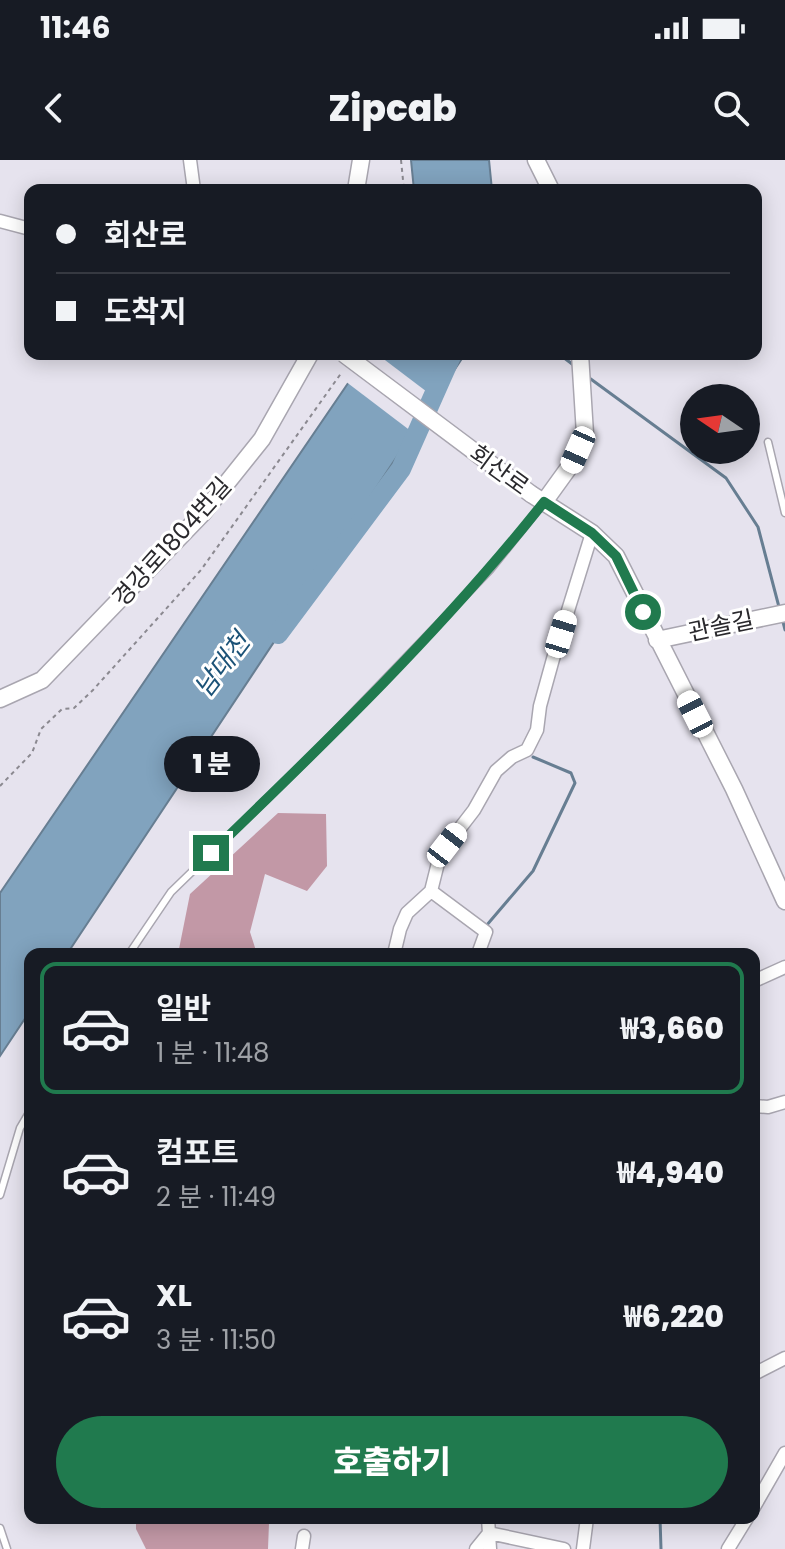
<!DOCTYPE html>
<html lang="ko">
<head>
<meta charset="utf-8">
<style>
  :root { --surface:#171b24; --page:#242831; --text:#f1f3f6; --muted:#9ea1a6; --line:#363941; --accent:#207a4e }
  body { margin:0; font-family:Poppins,"Noto Sans KR",sans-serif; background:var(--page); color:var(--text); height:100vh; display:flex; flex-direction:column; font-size:30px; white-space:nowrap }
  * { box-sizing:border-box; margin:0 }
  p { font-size:26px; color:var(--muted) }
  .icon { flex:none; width:44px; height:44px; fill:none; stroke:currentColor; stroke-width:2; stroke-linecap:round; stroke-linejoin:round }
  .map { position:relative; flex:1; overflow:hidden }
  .side { position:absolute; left:24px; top:788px; width:736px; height:576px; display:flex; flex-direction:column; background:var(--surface); border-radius:16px; box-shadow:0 4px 20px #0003 }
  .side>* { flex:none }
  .banner { position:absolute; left:24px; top:24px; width:738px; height:176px; border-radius:16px; box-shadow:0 4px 20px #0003; display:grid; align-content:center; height:176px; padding:0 32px; background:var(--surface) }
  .needle { width:52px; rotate:283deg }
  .fabs { position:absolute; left:680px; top:224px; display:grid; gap:16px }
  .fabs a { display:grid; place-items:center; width:80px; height:80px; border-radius:50%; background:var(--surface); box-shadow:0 4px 20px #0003; font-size:40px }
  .end { position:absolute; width:36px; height:36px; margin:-18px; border:10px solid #207a4e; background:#fff; box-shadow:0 0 0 4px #fff }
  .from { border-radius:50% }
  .bubble { position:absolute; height:56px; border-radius:28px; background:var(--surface); box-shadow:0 4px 20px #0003; font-size:26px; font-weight:800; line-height:56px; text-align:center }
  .car { position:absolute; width:24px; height:48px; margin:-24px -12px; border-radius:10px; box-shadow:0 0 6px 2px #0007; background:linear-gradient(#fff 24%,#345 0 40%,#fff 0 76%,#345 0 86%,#fff 0) }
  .banner b { display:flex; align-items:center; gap:28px; height:76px; font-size:30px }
  .banner b+b { border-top:2px solid var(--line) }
  .banner i { width:20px; height:20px; background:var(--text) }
  ul { padding:14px 0 0; list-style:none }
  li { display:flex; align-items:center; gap:24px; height:132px; margin:0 16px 12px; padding:0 16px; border:4px solid transparent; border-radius:16px }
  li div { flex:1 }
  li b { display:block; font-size:30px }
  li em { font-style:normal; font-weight:800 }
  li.selected { border-color:var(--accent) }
  li>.icon { width:72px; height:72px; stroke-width:1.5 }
  .button { display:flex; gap:16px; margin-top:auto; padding:16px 32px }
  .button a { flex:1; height:92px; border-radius:48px; background:var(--accent); color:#fff; font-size:32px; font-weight:800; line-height:92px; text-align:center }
  .status { display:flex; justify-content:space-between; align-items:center; height:56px; padding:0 40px; background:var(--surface); direction:ltr }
  .status svg { height:22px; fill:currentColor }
  header { display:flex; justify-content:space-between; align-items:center; height:104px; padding:0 32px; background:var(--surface); font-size:36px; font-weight:800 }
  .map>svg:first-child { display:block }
  .forest { fill:#c298a6 }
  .water { fill:#81a3be; stroke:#677e92; stroke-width:2 }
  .pier { fill:#e6e3ee }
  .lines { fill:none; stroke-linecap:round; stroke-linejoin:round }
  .stream { stroke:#677e92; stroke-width:3 }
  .river { stroke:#81a3be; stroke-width:20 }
  .service-casing { stroke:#a9a6b0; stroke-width:9 }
  .minor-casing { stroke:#a9a6b0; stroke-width:15 }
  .tertiary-casing { stroke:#a9a6b0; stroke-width:19 }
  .path { stroke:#8b8990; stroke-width:2; stroke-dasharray:4 4; stroke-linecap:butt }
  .service { stroke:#fff; stroke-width:6 }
  .minor { stroke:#fff; stroke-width:12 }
  .tertiary { stroke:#fff; stroke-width:16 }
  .tertiary-bridge-casing { stroke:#a9a6b0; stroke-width:19; stroke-linecap:butt }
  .tertiary-bridge { stroke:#fff; stroke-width:16 }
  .route { stroke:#207a4e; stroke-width:10 }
  .labels { text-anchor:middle; stroke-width:6; stroke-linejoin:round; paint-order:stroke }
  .street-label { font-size:24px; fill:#2a292d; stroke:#fff }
  .water-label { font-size:26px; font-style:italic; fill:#1b5277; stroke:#fff }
</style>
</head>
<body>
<div class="status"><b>11:46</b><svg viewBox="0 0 49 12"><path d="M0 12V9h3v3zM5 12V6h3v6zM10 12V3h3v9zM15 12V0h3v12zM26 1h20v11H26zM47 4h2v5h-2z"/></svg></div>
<header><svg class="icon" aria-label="back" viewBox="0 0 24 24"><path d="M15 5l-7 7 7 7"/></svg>Zipcab<svg class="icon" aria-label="search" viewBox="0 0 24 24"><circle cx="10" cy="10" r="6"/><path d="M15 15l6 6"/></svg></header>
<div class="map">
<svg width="785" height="1389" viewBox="0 0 785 1389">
  <rect width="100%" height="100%" fill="#e6e3ee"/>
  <path class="forest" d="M278,653l48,1 1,52 -20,25 -42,-17 -15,58 7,22h-79l12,-60z
    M136,1358h111l22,5 -1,26h-122l-10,-20z"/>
  <path class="water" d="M411,0h78l3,30h-78z
    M368,194h97l-398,600h-37v57l-30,45v-163z"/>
  <path class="pier" d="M363,194h14l62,47 -23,34 -71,-54z"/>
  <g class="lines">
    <path class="stream" d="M559,194l17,13
      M588,217l138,101 32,49 21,80
      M782,458l3,12
      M486,766l47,-55 42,-88 -4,-10 -38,-16
      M660,1358l1,31"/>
    <path class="river" d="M278,474l123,-165 51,-115"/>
    <defs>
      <path id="service" d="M768,282l17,71
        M129,794l42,-62 140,-136 179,-186 52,-65
        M0,1035l20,-67 10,-17
        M0,1368l7,21"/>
      <path id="minor" d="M190,0l4,30
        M0,61l30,8
        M394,794l6,-25 7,-16 24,-22
        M478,794l8,-22 -55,-41 7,-28 9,-18 27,-35 22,-39 16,-14 15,-7 10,-20 3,-24 13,-47 39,-126
        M754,821l31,-14
        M754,946l14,1 17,-5
        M754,1214l31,-16
        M754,1347l31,-54
        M488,1358l2,31
        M489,1373l75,16
        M302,1389l2,-13
        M476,1389l13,-16
        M583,1389l4,-31
        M728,1389l19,-31"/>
      <path id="tertiary" d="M536,0l15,30
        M356,30l5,-30
        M531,334l61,39 24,23 118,233 51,112
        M544,342l26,-36 15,-32 -5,-80
        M657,480l128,-27
        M0,539l42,-19 160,-166 60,-75 48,-85"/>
    </defs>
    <use href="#service" class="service-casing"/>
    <use href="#minor" class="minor-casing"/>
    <use href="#tertiary" class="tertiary-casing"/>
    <path class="path" d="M401,0l3,30
      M0,626l32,-33 9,-24 21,-20 12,-1 19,-18 108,-120 141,-198"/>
    <use href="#service" class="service"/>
    <use href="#minor" class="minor"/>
    <use href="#tertiary" class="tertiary"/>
    <defs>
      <path id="tertiary-bridge" d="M344,194l187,140"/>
    </defs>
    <use href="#tertiary-bridge" class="tertiary-bridge-casing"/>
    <use href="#tertiary-bridge" class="tertiary-bridge"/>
  </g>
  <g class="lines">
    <path class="route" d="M211,693c116,-112 233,-225 333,-351l48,31 24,23 27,56"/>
  </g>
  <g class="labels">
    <g class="street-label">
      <text transform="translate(499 310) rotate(36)" y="8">회산로</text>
      <text transform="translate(172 382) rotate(-48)" y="8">경강로1804번길</text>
      <text transform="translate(721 466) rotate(-12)" y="8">관솔길</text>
    </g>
    <g class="water-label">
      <text transform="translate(222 505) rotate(-53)" y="9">남대천</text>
    </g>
  </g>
</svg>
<div class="fabs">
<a><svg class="needle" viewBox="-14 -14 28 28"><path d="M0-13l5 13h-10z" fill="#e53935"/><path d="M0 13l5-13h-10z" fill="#9ea1a6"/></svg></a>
</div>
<i class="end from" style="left:643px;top:452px"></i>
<i class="end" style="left:211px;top:693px"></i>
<div class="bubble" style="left:164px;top:576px;width:96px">1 분</div>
<i class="car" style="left:578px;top:290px;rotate:204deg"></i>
<i class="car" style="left:561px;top:474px;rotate:17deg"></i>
<i class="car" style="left:695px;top:554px;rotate:333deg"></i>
<i class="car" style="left:447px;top:685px;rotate:38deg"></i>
<div class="banner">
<b><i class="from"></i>회산로</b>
<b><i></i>도착지</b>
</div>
<section class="side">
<ul>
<li class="selected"><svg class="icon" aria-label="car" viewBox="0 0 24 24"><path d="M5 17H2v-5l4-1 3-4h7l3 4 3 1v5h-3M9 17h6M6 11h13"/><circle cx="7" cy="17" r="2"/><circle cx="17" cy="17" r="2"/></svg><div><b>일반</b><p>1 분 · 11:48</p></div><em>₩3,660</em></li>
<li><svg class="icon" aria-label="car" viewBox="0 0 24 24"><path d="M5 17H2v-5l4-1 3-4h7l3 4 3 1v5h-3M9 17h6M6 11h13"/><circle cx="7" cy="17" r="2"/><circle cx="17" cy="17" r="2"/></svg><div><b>컴포트</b><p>2 분 · 11:49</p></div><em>₩4,940</em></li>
<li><svg class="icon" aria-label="car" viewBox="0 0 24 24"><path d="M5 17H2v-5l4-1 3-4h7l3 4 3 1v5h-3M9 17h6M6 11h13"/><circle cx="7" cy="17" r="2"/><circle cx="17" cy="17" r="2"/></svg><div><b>XL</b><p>3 분 · 11:50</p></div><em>₩6,220</em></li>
</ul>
<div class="button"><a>호출하기</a></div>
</section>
</div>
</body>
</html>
